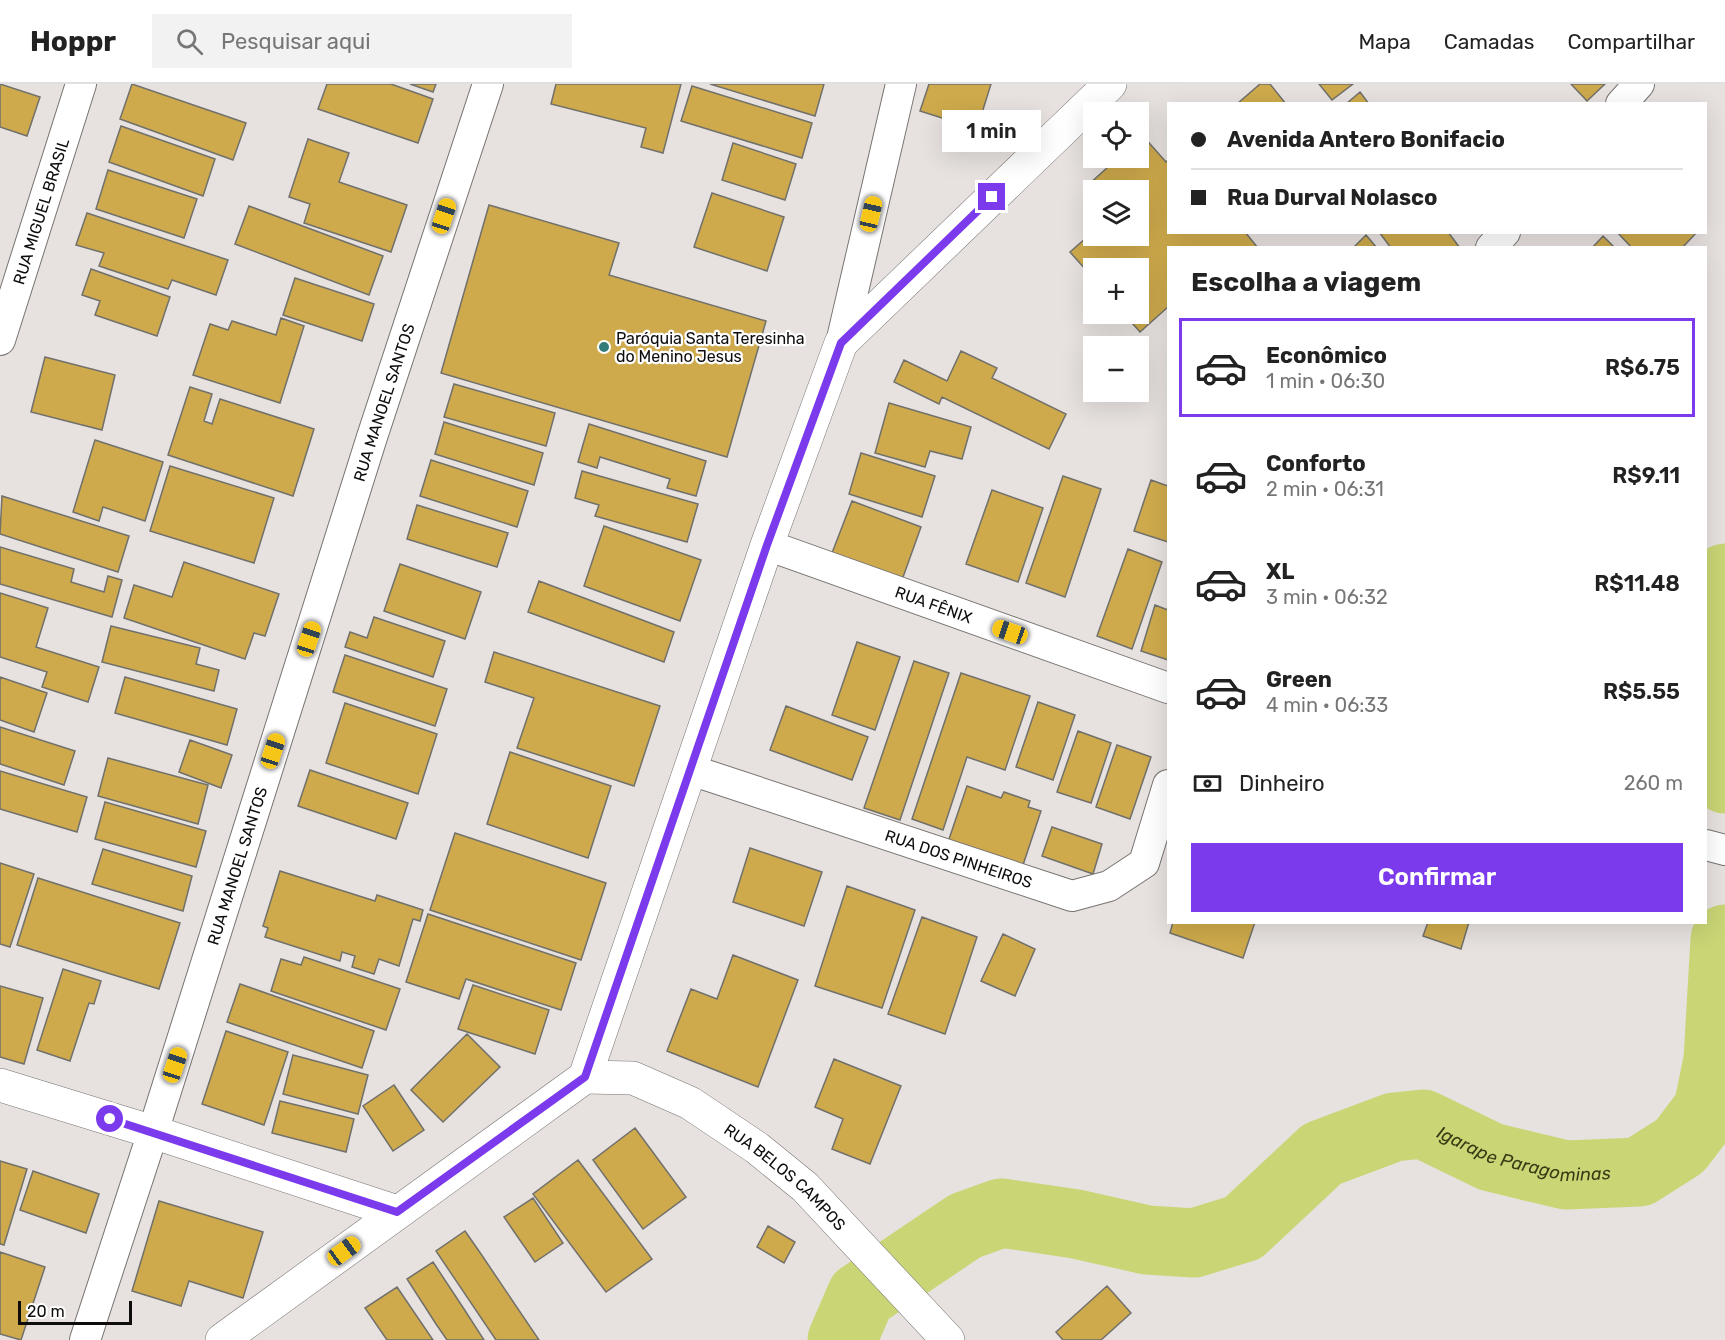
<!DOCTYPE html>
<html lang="pt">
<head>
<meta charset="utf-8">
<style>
  :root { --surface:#fff; --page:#f2f2f2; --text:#222; --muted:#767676; --line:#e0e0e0; --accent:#7c3aed }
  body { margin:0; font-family:Rubik,sans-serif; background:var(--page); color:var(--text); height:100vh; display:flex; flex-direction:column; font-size:22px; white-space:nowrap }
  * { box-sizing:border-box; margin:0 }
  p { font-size:20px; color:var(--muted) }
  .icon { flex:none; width:33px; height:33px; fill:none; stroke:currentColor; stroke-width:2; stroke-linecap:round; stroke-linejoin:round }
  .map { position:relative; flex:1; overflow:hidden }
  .panel { position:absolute; left:1167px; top:162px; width:540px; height:678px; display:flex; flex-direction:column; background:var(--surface); border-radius:0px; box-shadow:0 6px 24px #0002 }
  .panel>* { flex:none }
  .hud { position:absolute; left:1167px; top:18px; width:540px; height:132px; border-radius:0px; box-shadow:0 6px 24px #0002; display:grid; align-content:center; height:132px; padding:0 24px; background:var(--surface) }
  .controls { position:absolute; left:1083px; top:18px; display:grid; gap:12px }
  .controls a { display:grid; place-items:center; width:66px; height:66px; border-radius:0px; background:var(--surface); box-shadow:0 6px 24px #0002; font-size:30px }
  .scale { position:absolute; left:18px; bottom:15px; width:114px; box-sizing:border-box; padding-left:6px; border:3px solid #0f0d0c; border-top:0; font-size:16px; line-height:21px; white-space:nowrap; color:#0f0d0c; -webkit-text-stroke:4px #fff; paint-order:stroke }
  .end { position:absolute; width:27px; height:27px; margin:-14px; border:8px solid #7c3aed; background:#fff; box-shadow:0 0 0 3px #fff }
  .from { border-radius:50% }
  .bubble { position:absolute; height:42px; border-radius:0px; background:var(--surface); box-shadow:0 6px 24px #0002; font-size:20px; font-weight:600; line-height:42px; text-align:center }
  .car { position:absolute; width:18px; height:36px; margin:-18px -9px; border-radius:8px; box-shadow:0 0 4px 2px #0007; background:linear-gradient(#f5c518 24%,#345 0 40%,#f5c518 0 76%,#345 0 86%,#f5c518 0) }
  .hud b { display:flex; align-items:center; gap:21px; height:57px; font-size:22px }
  .hud b+b { border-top:2px solid var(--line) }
  .hud i { width:15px; height:15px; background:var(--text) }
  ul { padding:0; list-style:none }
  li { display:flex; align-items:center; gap:18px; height:99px; margin:0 12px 9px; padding:0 12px; border:3px solid transparent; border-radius:0px }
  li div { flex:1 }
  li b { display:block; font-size:22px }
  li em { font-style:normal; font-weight:600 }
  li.current { border-color:var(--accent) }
  li>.icon { width:54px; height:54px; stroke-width:1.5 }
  h2 { padding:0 24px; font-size:27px; line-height:72px }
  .pay { display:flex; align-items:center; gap:15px; height:66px; padding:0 24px; font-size:22px }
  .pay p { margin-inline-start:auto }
  .primary-button { display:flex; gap:12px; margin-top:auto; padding:12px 24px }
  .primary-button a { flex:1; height:69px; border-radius:0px; background:var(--accent); color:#fff; font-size:24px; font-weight:600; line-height:69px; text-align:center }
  header { display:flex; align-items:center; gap:36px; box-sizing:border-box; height:84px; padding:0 30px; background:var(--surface); border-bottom:2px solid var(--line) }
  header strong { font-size:28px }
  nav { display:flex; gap:33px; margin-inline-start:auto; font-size:21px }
  .search { width:420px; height:54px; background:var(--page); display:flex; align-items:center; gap:15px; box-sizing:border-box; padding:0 21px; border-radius:0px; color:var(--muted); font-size:22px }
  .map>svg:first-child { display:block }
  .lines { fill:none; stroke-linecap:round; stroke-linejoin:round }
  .river { stroke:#cad576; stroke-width:69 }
  .building { fill:#ceaa4c; stroke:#71706b; stroke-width:1.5 }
  .street-casing { stroke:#777370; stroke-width:32 }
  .secondary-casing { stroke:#777370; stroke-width:34 }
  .street { stroke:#fff; stroke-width:30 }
  .secondary { stroke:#fff; stroke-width:33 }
  .route { stroke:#7c3aed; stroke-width:8 }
  .poi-dot { fill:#337c79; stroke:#fff; stroke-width:2 }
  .labels { text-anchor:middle; stroke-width:4.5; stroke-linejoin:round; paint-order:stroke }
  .street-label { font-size:16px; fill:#0f0d0c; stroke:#fff }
  .poi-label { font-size:16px; fill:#0f0d0c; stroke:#fff; text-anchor:start }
  .water-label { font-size:18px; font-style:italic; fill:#383c14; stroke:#fff }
</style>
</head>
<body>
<header>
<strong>Hoppr</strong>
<div class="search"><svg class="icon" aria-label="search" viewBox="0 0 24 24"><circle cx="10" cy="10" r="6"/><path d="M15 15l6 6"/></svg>Pesquisar aqui</div>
<nav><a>Mapa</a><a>Camadas</a><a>Compartilhar</a></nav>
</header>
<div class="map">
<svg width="1725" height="1256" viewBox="0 0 1725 1256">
  <rect width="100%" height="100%" fill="#e7e2df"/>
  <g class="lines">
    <g class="river">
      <path d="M1725,494l-5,6 -8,35 5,37v39l8,84"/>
      <path id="s1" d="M842,1256l19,-44 104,-70 36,-13 75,11 71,16 47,3 49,-15 79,-74 72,-27 29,-3 68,33 75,18 73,-3 41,-26 28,-37 10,-49 7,-121"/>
    </g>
  </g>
  <path class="building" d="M0,0l40,13 -13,39 -27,-9z
    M132,0l114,39 -13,37 -113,-41z
    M327,0h64l42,15 -15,44 -100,-34z
    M410,0h26l-3,8z
    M556,0h125l-18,69 -22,-6 5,-19 -95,-24z
    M710,0h114l-9,32z
    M929,0h62l-14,45 -57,-18z
    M1260,0h10l16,20h-49z
    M1319,0h34l-21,16z
    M1571,0h34l-18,17z
    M692,2l120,37 -10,35 -121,-37z
    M1360,8l9,12h-23z
    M121,42l94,33 -12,37 -94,-34z
    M1143,52l23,26 2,-2v72h77l13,16h-90v59l-28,25 -16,-18h14v-46h-44v11l-24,-27 24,-21v5h44v-46l-44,1 -6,-6 30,-27h20v-18z
    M308,55l41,14 -10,29 68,23 -16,47 -87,-29 6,-19 -21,-7z
    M733,59l63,21 -11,36 -63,-20z
    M108,86l89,29 -13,39 -88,-29z
    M712,109l72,24 -17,54 -73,-24z
    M489,121l130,38 -10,32 157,46 -39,136 -286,-84z
    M249,122l134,50 -14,39 -134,-51z
    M87,129l141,47 -12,35 -44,-15 -4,9 -69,-23 5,-13 -28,-8z
    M1379,148h69l12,16h-69z
    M1617,148h80l-15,16h-50z
    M1366,151l11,13h-24z
    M1603,152l12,12h-23z
    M91,185l79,28 -13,39 -62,-21 5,-14 -18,-6z
    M295,194l79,26 -12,37 -79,-26z
    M281,234l23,8 -24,77 -87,-28 17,-51 18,6 4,-9 44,14z
    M961,267l36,17 -5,10 74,36 -17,35 -107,-52 -3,7 -45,-22 10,-22 43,21z
    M45,273l70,18 -13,55 -71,-18z
    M454,300l101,29 -9,33 -102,-29z
    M190,303l22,7 -8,27 8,3 8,-25 94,30 -21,67 -125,-41z
    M889,319l82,24 -9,32 -32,-8 -5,16 -50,-14z
    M444,338l99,31 -9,32 -99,-31z
    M589,340l117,37 -10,35 -29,-8 3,-9 -70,-22 -3,11 -19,-6z
    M95,356l68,22 -18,59 -42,-14 -4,14 -26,-9z
    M861,369l74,23 -13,41 -73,-23z
    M431,376l97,31 -11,36 -97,-31z
    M170,382l104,32 -20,65 -104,-32z
    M582,387l116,33 -11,38 -92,-26 4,-11 -24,-7z
    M1063,392l38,13 -36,108 -39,-14z
    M1151,396l17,6v56l-34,-11z
    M992,406l51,18 -25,74 -52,-18z
    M2,412l127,40 -11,36 -118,-38z
    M852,417l69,26 -19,53 -70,-27z
    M417,421l91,28 -11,34 -90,-28z
    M604,442l97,34 -21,61 -96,-35z
    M0,463l74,22 -3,13 33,10 4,-16 14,4 -10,37 -112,-33z
    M1128,465l34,13 -30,87 -35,-13z
    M184,478l95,32 -14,42 -11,-3 -9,26 -121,-41 10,-33 38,12z
    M400,480l81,28 -16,47 -81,-28z
    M539,497l135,51 -10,30 -136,-50z
    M0,509l48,15 -12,39 63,20 -11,35 -46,-15 5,-15 -47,-15z
    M1155,521l13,5v50l-27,-9z
    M374,533l71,24 -12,36 -88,-30 5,-15 17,6z
    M111,542l89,22 -4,16 23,6 -5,21 -112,-29z
    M857,558l43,15 -25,73 -43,-15z
    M494,568l166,54 -26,80 -117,-38 17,-50 -49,-16z
    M345,571l102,34 -12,37 -102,-34z
    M914,577l35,12 -49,147 -36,-12z
    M961,589l69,23 -25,74 -38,-13 -24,73 -31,-11z
    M0,593l47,16 -13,39 -34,-12z
    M125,593l112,32 -10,36 -112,-32z
    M1038,618l37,13 -22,65 -37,-13z
    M345,619l92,31 -19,60 -92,-31z
    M786,622l82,31 -16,43 -82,-30z
    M0,643l75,24 -11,34 -64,-21z
    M1078,647l33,12 -20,60 -34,-11z
    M190,656l42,15 -11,33 -42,-16z
    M1117,661l34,12 -21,62 -34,-12z
    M510,668l101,34 -23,72 -101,-34z
    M108,674l100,27 -10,39 -100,-28z
    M310,686l98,33 -12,36 -98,-33z
    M0,687l87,26 -10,35 -77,-23z
    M967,702l34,12 3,-6 26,9 -2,6 13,4 -19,57 -74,-26z
    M105,718l101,29 -10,36 -101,-28z
    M1052,743l50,17 -9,30 -51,-18z
    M455,749l151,50 -25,77 -151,-50z
    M750,764l72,24 -18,54 -71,-24z
    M103,765l89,27 -9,35 -91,-27z
    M0,779l34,11 -24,73 -10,-3z
    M280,787l95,30 2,-6 46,15 -3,11 -7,-2 -14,47 -20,-7 -5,15 -22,-7 3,-11 -13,-4 -2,9 -75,-24 3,-9 -5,-2z
    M38,794l142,45 -21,66 -142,-44z
    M847,802l68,24 -33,98 -67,-22z
    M428,830l148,49 -15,47 -95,-31 -7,20 -53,-17z
    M922,833l55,20 -32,97 -57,-20z
    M1173,838h82l-12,36 -73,-25z
    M1428,838h41l-8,27 -38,-13z
    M1003,850l32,15 -20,47 -34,-15z
    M733,871l65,25 -40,107 -91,-36 24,-62 26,10z
    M304,873l96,32 -14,41 -115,-39 10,-32 20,6z
    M63,885l38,12 -7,23 -5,-1 -19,58 -33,-11z
    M240,900l134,47 -12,37 -135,-46z
    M473,901l76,25 -14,44 -77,-25z
    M0,902l43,12 -19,66 -24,-7z
    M226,947l62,21 -24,73 -62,-21z
    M467,950l33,33 -57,55 -32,-32z
    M293,971l75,20 -10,39 -75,-20z
    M834,975l67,27 -31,78 -38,-15 11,-30 -28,-12z
    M394,1001l30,45 -31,21 -30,-45z
    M280,1017l74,18 -8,33 -74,-19z
    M635,1044l51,69 -43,32 -50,-69z
    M578,1076l74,99 -46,33 -73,-98z
    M0,1077l27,8 -23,76 -4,-1z
    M33,1087l66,23 -13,39 -66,-23z
    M533,1114l30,45 -28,19 -31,-45z
    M159,1117l104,31 -20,66 -54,-17 -8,25 -49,-15z
    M768,1142l27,16 -11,21 -27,-16z
    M465,1147l16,23 58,86h-43l-60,-89z
    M0,1168l45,15 -24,73 -21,-6z
    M433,1178l31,47 20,31h-37l-11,-16 -29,-45z
    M1107,1202l24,27 -30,27h-38l-7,-8z
    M397,1203l36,53h-46l-22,-32z"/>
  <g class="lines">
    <defs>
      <g id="street">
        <path d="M1621,20l18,-20"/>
        <path d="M1491,164l14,-16"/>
        <path id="s2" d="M0,256l81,-256"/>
        <path d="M841,259l60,-259"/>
        <path id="s3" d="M767,461l401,143"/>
        <path id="s4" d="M691,686l381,126 37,-10 35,-23 24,-78"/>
        <path d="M1706,761l19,5"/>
        <path id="s5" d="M85,1256l68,-208 219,-695 116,-353"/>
      </g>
      <g id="secondary">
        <path id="s6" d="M585,993l48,1 57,25 67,45 48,39 143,153"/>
        <path d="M0,1001l153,47 244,80"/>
        <path d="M222,1256l363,-263 182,-532 74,-202 269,-259"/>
      </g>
    </defs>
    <use href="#street" class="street-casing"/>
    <use href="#secondary" class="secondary-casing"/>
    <use href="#street" class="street"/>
    <use href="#secondary" class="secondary"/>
  </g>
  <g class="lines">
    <path class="route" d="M110,1035l287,93 188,-135 182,-532 74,-202 151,-146"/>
  </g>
  <circle class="poi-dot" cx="604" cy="263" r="6"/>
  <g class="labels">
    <g class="street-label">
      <text dy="6" stroke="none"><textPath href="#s2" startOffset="135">RUA MIGUEL BRASIL</textPath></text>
      <text dy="6" stroke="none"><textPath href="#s5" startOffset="984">RUA MANOEL SANTOS</textPath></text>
      <text dy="6" stroke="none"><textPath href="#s3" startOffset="177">RUA FÊNIX</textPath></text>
      <text dy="6" stroke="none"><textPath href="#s4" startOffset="282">RUA DOS PINHEIROS</textPath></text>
      <text dy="6" stroke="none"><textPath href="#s5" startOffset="498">RUA MANOEL SANTOS</textPath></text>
      <text dy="6" stroke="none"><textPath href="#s6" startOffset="231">RUA BELOS CAMPOS</textPath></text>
    </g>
    <g class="poi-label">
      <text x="616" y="260">Paróquia Santa Teresinha<tspan x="616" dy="18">do Menino Jesus</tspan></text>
    </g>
    <g class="water-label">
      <text dy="6" stroke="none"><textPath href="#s1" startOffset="780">Igarape Paragominas</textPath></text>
    </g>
  </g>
</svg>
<div class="controls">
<a><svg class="icon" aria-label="locate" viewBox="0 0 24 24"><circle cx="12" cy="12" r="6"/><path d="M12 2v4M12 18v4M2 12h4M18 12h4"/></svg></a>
<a><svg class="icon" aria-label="layers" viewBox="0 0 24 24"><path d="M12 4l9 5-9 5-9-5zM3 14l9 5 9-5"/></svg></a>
<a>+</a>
<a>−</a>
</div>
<div class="scale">20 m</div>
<i class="end from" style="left:110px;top:1035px"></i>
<i class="end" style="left:992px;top:113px"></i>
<div class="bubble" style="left:942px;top:26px;width:99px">1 min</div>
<i class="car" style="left:871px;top:130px;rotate:13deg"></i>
<i class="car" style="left:444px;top:132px;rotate:18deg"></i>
<i class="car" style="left:1010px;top:548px;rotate:289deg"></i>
<i class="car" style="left:309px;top:555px;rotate:18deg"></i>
<i class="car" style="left:273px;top:667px;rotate:18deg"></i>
<i class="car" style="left:175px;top:981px;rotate:18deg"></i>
<i class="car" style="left:344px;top:1167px;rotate:54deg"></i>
<div class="hud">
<b><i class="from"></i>Avenida Antero Bonifacio</b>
<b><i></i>Rua Durval Nolasco</b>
</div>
<section class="panel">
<h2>Escolha a viagem</h2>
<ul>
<li class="current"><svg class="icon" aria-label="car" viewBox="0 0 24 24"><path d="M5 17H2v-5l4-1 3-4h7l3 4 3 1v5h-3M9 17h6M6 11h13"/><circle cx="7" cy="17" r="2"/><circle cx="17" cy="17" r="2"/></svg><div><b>Econômico</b><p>1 min · 06:30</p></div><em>R$6.75</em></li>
<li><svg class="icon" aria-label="car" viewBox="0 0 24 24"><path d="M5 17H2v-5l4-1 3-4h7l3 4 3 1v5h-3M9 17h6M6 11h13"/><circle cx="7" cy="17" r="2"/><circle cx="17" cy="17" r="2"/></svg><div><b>Conforto</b><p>2 min · 06:31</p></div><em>R$9.11</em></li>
<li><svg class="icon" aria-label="car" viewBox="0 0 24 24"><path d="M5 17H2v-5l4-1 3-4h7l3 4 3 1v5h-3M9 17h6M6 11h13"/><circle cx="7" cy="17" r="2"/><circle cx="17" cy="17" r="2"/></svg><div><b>XL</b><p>3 min · 06:32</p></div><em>R$11.48</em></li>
<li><svg class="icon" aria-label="car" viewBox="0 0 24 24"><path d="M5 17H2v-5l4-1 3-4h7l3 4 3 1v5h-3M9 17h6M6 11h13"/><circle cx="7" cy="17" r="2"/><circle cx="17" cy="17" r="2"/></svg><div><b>Green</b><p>4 min · 06:33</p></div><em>R$5.55</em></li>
</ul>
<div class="pay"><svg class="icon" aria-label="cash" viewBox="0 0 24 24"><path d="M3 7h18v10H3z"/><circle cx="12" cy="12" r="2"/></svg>Dinheiro<p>260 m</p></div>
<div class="primary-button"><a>Confirmar</a></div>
</section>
</div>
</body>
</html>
